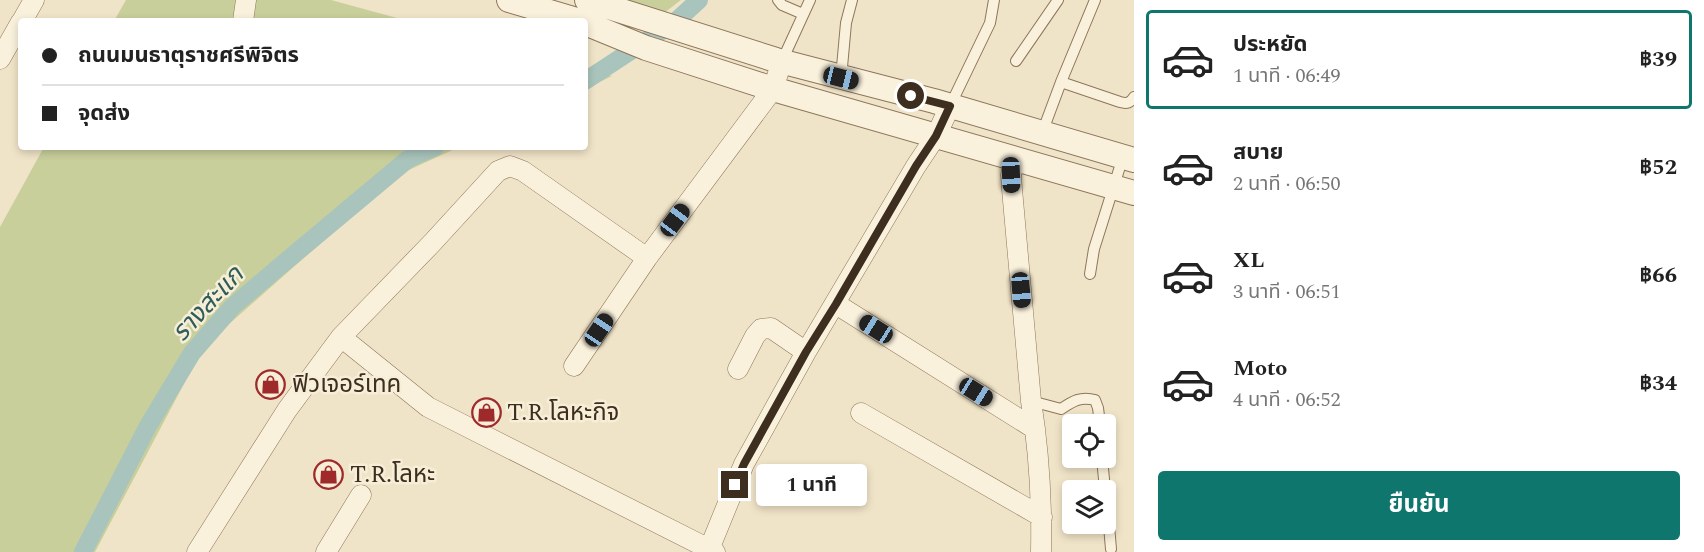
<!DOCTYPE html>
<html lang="th">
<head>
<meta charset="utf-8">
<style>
  :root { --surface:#fff; --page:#f6f6f6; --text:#222; --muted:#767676; --line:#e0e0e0; --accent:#0f766e }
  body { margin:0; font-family:Spectral,"Noto Sans Thai",serif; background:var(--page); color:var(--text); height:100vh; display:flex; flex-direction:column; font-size:22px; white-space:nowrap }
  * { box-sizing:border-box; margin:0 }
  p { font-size:20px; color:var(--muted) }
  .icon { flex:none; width:33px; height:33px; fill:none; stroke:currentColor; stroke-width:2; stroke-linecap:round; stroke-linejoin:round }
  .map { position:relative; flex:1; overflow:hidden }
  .drawer { display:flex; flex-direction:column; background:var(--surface); width:570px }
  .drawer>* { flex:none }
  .hud { position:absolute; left:18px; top:18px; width:570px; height:132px; border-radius:6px; box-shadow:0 3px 9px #0003; display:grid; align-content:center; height:132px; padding:0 24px; background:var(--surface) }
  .fabs { position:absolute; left:1062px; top:414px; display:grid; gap:12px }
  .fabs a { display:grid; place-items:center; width:54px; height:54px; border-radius:6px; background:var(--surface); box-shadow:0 3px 9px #0003; font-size:30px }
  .end { position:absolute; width:27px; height:27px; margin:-14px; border:8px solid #3d2e20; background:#fff; box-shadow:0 0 0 3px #fff }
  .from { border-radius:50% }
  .bubble { position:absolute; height:42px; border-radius:6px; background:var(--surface); box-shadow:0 3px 9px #0003; font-size:20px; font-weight:700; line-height:42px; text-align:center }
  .car { position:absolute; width:18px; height:36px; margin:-18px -9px; border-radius:8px; box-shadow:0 0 4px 2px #0007; background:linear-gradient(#222 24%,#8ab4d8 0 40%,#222 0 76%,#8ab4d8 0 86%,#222 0) }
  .hud b { display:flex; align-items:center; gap:21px; height:57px; font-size:22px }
  .hud b+b { border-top:2px solid var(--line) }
  .hud i { width:15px; height:15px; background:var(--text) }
  ul { padding:10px 0 0; list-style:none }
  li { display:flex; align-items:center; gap:18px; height:99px; margin:0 12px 9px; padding:0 12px; border:3px solid transparent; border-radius:6px }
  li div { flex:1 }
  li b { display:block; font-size:22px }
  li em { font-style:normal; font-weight:700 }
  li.current { border-color:var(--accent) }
  li>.icon { width:54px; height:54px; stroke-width:1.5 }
  .primary-button { display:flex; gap:12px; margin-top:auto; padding:12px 24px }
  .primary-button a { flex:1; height:69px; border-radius:6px; background:var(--accent); color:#fff; font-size:24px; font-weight:700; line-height:69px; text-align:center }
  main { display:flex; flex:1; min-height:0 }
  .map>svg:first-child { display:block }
  .green { fill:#c9cf9b }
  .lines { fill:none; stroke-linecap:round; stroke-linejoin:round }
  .canal { stroke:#a9c4bc; stroke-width:18 }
  .service-casing { stroke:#8d765c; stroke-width:12 }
  .minor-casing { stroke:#8d765c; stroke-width:21 }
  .tertiary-casing { stroke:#8d765c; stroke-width:26 }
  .service { stroke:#faf1dc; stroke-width:10 }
  .minor { stroke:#faf1dc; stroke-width:20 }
  .tertiary { stroke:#faf1dc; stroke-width:24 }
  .route { stroke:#3d2e20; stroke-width:8 }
  .labels { text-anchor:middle; stroke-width:5; stroke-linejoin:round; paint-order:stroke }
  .poi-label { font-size:24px; fill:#3d2e20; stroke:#f7eed8; text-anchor:start }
  .water-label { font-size:26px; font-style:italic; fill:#2f5d5a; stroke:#f7eed8 }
</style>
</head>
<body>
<main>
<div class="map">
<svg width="1134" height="552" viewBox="0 0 1134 552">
  <rect width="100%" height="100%" fill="#f0e4c8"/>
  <path class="green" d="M126,0h205l77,21h-294z
    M606,0h75l-21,16z
    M585,69l27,7 -27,13z
    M44,147h415l-61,28 -194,171 -109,206h-95v-325z"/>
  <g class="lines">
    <path class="canal" d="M585,81l90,-59 24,-22
      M83,552l65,-126 44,-73 41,-47 46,-39 129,-108 27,-12"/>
    <defs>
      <path id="service" d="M778,0l4,5 21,9
        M782,61l28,-61
        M1016,61l42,-61
        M841,78l5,-55 6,-23
        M1061,82l34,-82
        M950,106l40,-83 4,-23
        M1042,133l19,-51 59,20c7,2 10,1 14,-5
        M1090,274l4,-25 29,-92
        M1031,401l30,8c12,-8 20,-13 34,-9l3,8 2,16
        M1102,458l3,32
        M1106,491l5,58"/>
      <path id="minor" d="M22,21l12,-21
        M243,21l3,-21
        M0,59l21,-37
        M1015,158l-4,17 1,14 19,212c8,50 11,101 10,151
        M836,304l199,125
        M341,337l87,70 287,145
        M574,366l73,-108 126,-169 9,-28
        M738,369l17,-33 6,-7 10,-1 35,24
        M861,413l181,104
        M197,552l90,-142 54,-73 91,-94 66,-72 12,-5 13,5 124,87
        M326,552l35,-57
        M708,552l36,-88 62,-112 110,-186 20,-30 14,-30"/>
      <path id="tertiary" d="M509,0l71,21
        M587,0l189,60 158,41 200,59
        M585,23l61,25 127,41 361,104"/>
    </defs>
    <use href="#service" class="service-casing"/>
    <use href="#minor" class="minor-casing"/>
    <use href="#tertiary" class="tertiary-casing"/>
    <use href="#service" class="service"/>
    <use href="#minor" class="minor"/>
    <use href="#tertiary" class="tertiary"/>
  </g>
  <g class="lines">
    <path class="route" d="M735,485l9,-21 62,-112 30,-48 80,-138 20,-30 14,-30 -39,-10"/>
  </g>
  <defs>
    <symbol id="shop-ring" viewBox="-11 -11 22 22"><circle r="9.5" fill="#f7eed8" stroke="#9e2a2b" stroke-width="1.5"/><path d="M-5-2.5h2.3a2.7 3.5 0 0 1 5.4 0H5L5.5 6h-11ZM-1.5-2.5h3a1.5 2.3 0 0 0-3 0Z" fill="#9e2a2b"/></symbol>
  </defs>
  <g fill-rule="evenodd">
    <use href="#shop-ring" x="254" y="368" width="33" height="33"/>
    <use href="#shop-ring" x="470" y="396" width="33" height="33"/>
    <use href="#shop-ring" x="312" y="458" width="33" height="33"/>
  </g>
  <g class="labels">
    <g class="poi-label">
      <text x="292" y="392">ฟิวเจอร์เทค</text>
      <text x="507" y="420">T.R.โลหะกิจ</text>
      <text x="350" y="482">T.R.โลหะ</text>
    </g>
    <g class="water-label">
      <text transform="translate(207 303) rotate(-47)" y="9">รางสะแก</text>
    </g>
  </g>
</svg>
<div class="fabs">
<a><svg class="icon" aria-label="locate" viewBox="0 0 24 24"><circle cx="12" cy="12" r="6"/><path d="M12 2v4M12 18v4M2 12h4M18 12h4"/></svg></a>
<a><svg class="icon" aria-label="layers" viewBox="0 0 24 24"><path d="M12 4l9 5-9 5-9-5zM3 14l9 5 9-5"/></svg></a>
</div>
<i class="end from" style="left:911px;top:96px"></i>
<i class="end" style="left:735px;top:485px"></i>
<div class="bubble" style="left:756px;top:464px;width:111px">1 นาที</div>
<i class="car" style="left:841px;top:78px;rotate:104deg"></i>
<i class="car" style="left:1011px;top:175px;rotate:178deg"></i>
<i class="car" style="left:675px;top:220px;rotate:37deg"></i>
<i class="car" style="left:1021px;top:290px;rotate:175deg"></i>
<i class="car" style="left:876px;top:329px;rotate:302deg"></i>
<i class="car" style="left:599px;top:330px;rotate:34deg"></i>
<i class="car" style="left:976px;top:392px;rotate:122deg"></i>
<div class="hud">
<b><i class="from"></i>ถนนมนธาตุราชศรีพิจิตร</b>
<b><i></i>จุดส่ง</b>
</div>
</div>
<section class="drawer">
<ul>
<li class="current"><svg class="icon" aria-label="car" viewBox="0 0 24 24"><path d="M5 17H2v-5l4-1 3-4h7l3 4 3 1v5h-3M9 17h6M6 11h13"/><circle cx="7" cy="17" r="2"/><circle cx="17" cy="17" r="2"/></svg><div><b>ประหยัด</b><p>1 นาที · 06:49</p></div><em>฿39</em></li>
<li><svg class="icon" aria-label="car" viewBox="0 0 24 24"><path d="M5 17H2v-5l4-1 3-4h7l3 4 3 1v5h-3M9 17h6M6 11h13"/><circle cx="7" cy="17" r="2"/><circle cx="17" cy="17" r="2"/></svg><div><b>สบาย</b><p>2 นาที · 06:50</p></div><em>฿52</em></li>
<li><svg class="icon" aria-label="car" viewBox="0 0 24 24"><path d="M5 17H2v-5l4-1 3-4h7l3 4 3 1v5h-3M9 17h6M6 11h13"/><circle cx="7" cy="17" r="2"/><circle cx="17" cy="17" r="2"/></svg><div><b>XL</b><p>3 นาที · 06:51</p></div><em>฿66</em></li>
<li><svg class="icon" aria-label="car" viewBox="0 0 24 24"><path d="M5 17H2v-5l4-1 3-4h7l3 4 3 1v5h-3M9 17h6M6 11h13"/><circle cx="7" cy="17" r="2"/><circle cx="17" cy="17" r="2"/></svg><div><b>Moto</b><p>4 นาที · 06:52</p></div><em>฿34</em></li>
</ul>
<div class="primary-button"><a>ยืนยัน</a></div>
</section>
</main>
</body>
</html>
